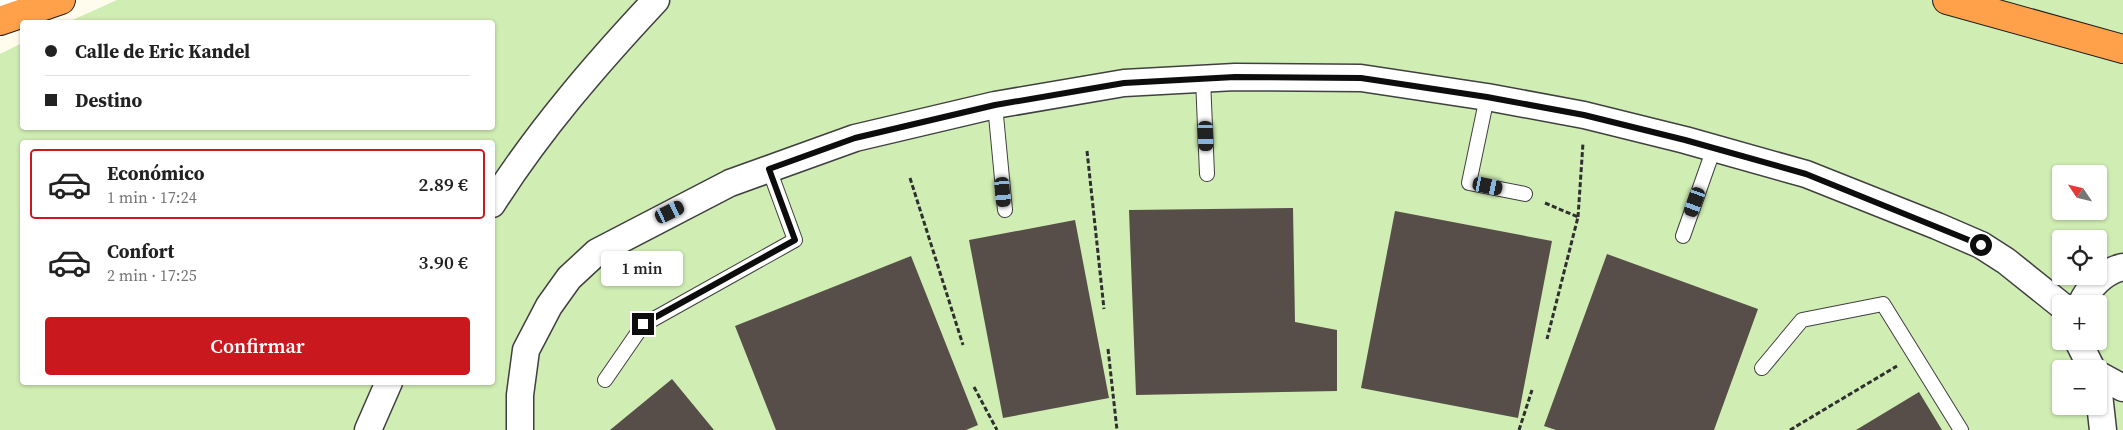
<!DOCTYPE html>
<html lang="es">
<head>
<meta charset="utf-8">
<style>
  :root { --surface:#fff; --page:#f6f6f6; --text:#222; --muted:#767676; --line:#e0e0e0; --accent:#ca191e }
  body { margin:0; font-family:"Source Serif 4",serif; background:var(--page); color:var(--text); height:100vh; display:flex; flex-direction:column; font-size:19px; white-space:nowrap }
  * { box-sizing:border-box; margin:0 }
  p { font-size:16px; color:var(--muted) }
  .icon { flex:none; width:28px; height:28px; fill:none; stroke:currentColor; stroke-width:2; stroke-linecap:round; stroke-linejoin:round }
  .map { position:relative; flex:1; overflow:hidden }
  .panel { position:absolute; left:20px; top:140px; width:475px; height:245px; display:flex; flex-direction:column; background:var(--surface); border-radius:5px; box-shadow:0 1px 4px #0004 }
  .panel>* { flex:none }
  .banner { position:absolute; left:20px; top:20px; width:475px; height:110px; border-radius:5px; box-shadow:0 1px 4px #0004; display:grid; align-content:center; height:110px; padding:0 25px; background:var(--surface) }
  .needle { width:32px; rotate:305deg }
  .controls { position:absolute; left:2052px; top:165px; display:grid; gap:10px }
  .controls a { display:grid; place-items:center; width:55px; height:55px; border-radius:5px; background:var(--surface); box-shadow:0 1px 4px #0004; font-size:25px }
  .end { position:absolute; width:22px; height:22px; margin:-11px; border:6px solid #0d0d0d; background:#fff; box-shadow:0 0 0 2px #fff }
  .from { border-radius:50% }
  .bubble { position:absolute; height:35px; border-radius:5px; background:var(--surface); box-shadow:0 1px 4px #0004; font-size:16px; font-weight:600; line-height:35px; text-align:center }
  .car { position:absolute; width:15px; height:30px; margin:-15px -8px; border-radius:6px; box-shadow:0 0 4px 1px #0007; background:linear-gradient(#222 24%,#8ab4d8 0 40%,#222 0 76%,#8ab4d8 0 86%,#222 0) }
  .banner b { display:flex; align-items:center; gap:18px; height:48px; font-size:19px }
  .banner b+b { border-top:1px solid var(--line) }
  .banner i { width:12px; height:12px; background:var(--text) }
  ul { padding:9px 0 0; list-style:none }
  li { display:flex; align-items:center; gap:15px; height:70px; margin:0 10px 8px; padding:0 15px; border:2px solid transparent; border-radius:5px }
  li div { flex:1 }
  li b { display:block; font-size:19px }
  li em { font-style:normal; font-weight:600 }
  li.on { border-color:var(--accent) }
  li>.icon { width:45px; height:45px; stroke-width:1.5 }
  .primary-button { display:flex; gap:10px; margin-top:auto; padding:10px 25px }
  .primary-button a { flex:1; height:58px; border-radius:5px; background:var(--accent); color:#fff; font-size:20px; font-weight:600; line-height:58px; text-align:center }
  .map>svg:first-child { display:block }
  .green { fill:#d0edb3; fill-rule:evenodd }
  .building { fill:#574e49 }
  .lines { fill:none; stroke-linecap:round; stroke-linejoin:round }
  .lane-casing { stroke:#404040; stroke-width:16 }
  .street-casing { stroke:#404040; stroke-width:29 }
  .highway-casing { stroke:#1e1e1e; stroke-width:30 }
  .path { stroke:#2f2f2f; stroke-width:3; stroke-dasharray:5 2.5; stroke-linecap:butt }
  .lane { stroke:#fff; stroke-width:14 }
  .street { stroke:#fff; stroke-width:26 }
  .highway { stroke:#ffa14b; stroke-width:28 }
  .route { stroke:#0d0d0d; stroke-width:6 }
</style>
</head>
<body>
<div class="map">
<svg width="2123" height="430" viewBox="0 0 2123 430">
  <rect width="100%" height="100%" fill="#fffced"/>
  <path class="green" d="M117,0h2006v430h-2123v-376l22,-11v85h470v-106h-424zM22,142h470v240h-470zM2061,174h38v37h-38zM2061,239h38v37h-38zM2061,304h38v37h-38zM2061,369h38v37h-38z"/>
  <path class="building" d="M1293,208l2,114 42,8v61l-201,4 -7,-185z
    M1395,211l157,30 -34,177 -157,-30z
    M1075,220l34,178 -106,20 -34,-178z
    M1607,254l151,55 -44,121h-158l-12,-4z
    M911,256l67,169 -12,5h-190l-41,-104z
    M672,379l42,51h-104z
    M1919,392l23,38h-86z"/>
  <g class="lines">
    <defs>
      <path id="lane" d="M0,5l12,-5
        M1203,79l4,95
        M1487,97l-18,86 56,11
        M995,105l10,105
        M1683,236l31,-88
        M1762,368l40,-48 81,-16 78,126
        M605,380l38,-55 152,-85 -26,-71"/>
      <path id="street" d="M492,204c47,-74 105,-141 164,-204
        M2081,304c8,-17 23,-33 42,-37
        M2078,341l14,28
        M2099,375l24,13
        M2099,394l4,36
        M368,430l21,-48
        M520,430v-35l6,-45 23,-44 20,-28 28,-26 133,-69 125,-45 140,-33 129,-22 111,-6 126,1 126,19 97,18 101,25 121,34 131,52 44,19 25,16 55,44"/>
      <path id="highway" d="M1947,0l176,49
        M0,21l61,-21"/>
    </defs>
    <use href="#lane" class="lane-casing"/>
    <use href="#street" class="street-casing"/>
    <use href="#highway" class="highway-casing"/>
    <path class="path" d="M1087,151l17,158
      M910,178l53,167
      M1545,203l33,14 -31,122
      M1578,217l5,-74
      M1108,349l9,81
      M974,387l23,43
      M1519,430l13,-40
      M1790,430l107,-64"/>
    <use href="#lane" class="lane"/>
    <use href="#street" class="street"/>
    <use href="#highway" class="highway"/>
  </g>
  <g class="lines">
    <path class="route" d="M643,324l152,-84 -26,-71 86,-31 140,-33 129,-22 111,-6 126,1 126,19 97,18 101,25 121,34 175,71"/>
  </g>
</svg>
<div class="controls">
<a><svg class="needle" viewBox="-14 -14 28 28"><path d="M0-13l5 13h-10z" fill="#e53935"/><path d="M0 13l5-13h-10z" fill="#767676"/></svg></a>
<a><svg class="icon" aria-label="locate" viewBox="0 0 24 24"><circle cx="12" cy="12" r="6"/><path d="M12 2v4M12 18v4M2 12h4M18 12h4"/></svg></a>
<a>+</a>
<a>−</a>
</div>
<i class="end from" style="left:1981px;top:245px"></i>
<i class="end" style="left:643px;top:324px"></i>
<div class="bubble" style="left:601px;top:251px;width:82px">1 min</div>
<i class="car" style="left:1206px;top:136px;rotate:178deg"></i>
<i class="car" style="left:1488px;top:186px;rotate:102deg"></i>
<i class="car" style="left:1003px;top:192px;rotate:175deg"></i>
<i class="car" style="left:1695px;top:202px;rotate:200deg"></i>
<i class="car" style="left:670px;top:212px;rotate:64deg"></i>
<div class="banner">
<b><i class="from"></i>Calle de Eric Kandel</b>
<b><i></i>Destino</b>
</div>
<section class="panel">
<ul>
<li class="on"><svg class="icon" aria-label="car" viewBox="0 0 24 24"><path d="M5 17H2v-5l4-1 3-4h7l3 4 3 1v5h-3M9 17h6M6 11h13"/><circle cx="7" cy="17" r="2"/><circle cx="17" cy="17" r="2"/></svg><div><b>Económico</b><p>1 min · 17:24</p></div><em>2.89 €</em></li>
<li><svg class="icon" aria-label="car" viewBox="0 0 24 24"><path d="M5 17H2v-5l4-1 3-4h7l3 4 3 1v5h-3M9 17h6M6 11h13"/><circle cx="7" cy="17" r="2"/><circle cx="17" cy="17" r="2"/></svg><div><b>Confort</b><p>2 min · 17:25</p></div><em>3.90 €</em></li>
</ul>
<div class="primary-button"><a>Confirmar</a></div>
</section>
</div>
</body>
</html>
